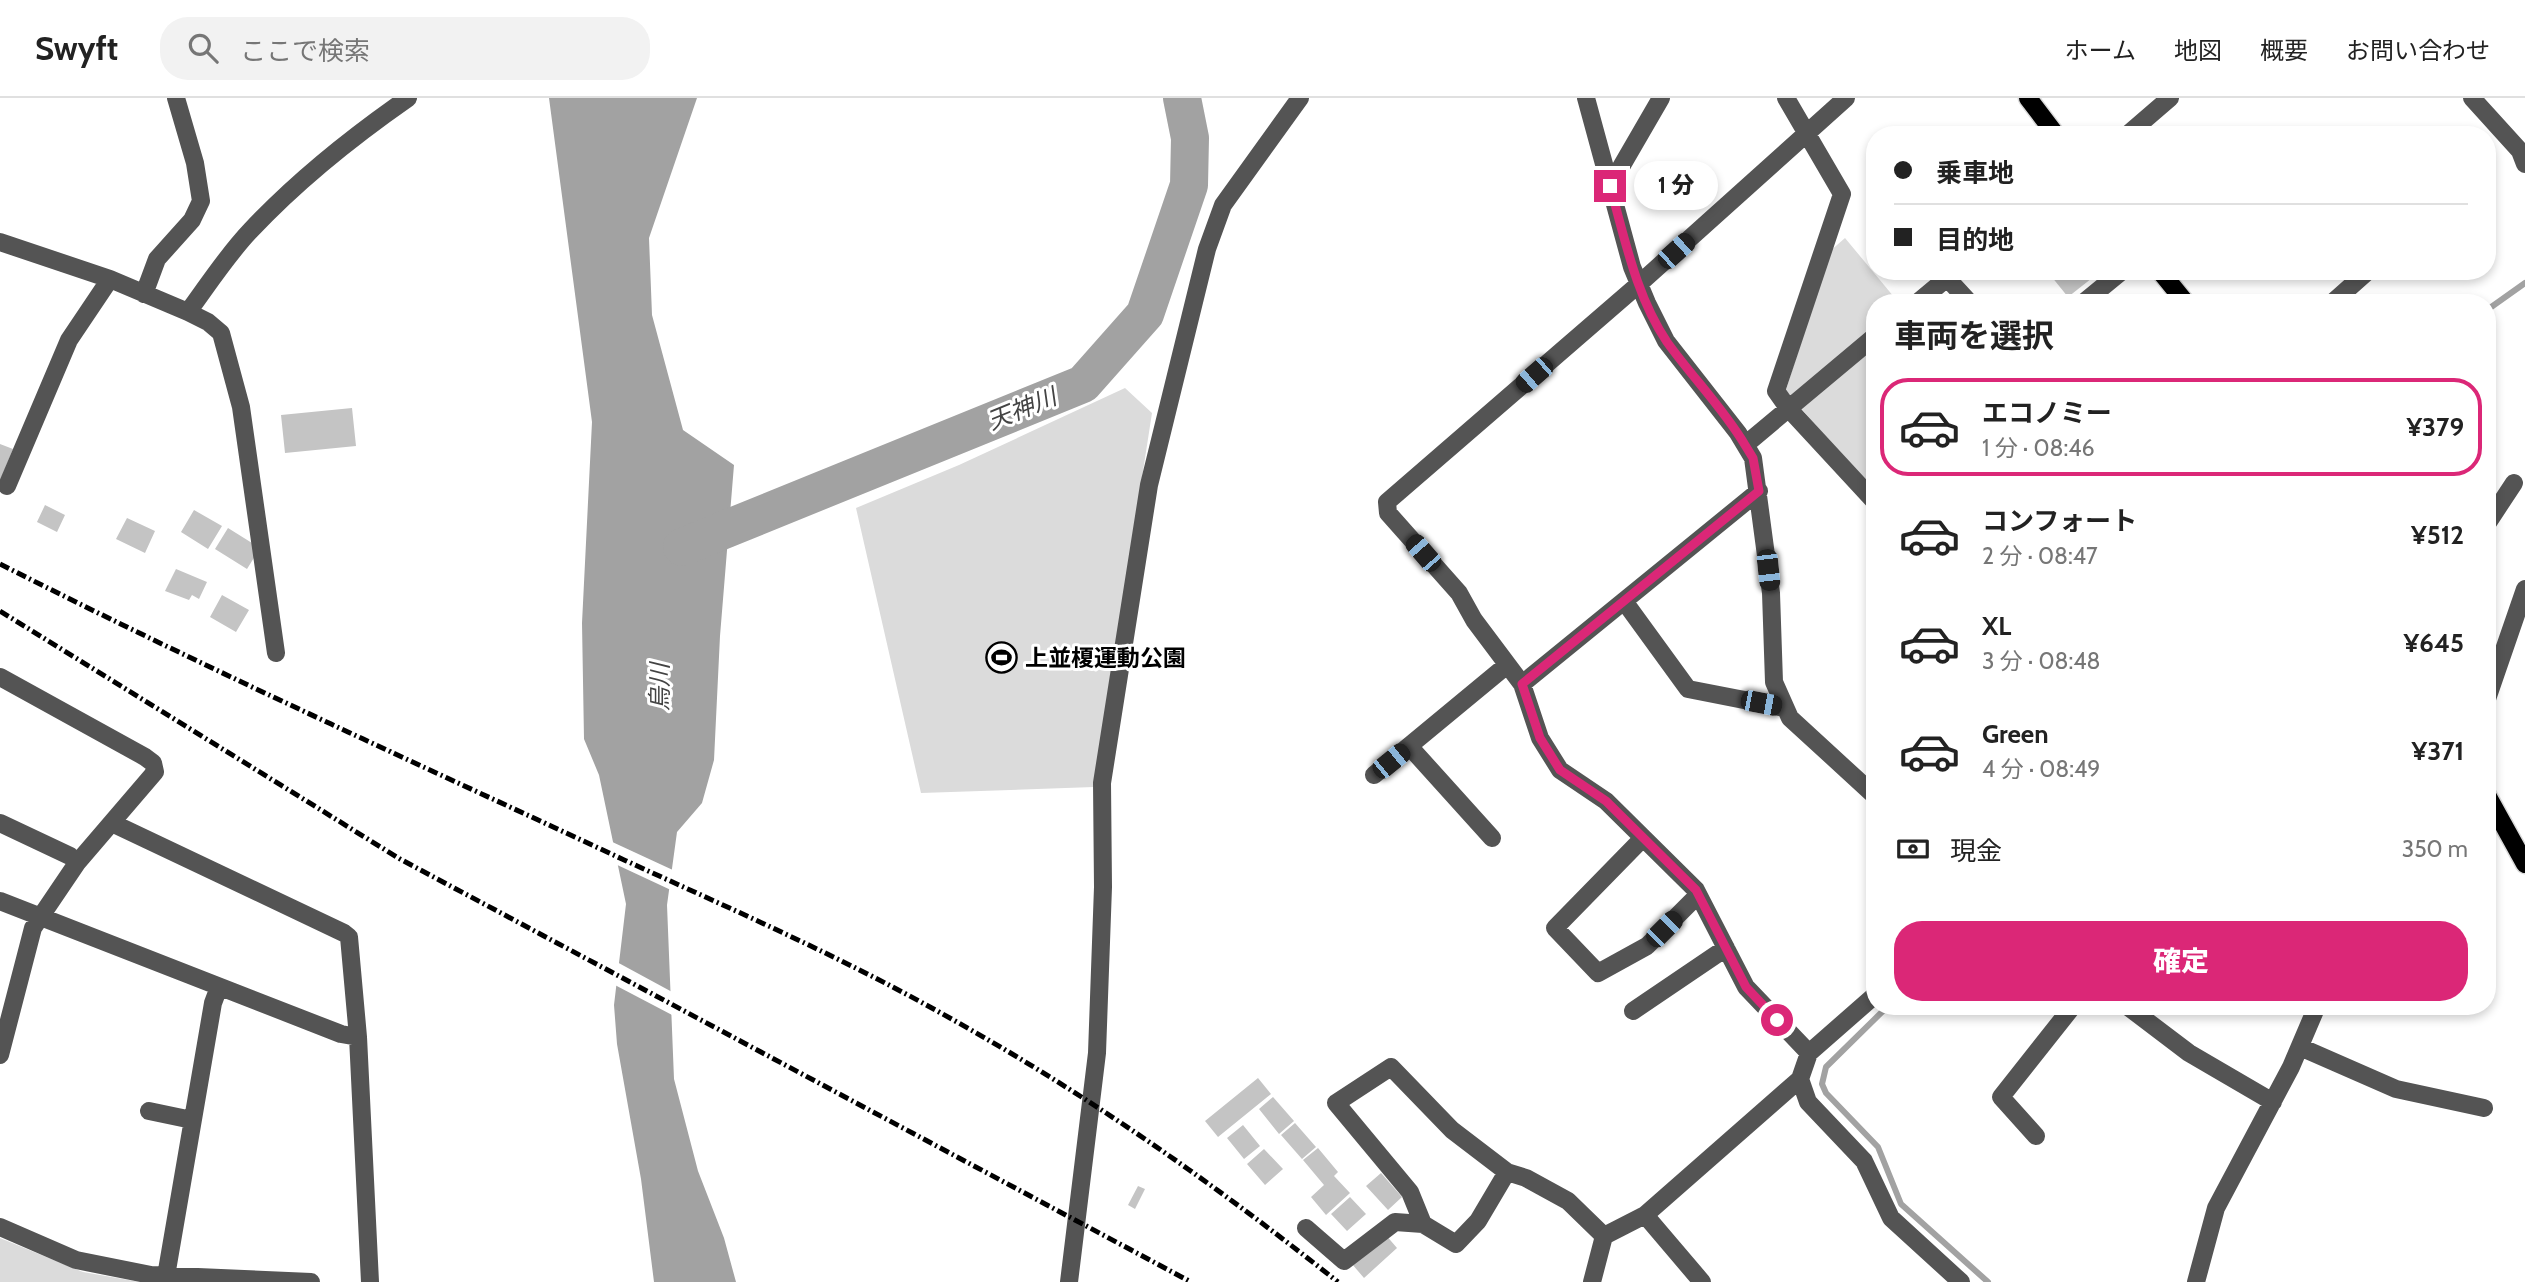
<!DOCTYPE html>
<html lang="ja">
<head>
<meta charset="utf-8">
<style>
  :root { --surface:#fff; --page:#f2f2f2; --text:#222; --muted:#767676; --line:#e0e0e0; --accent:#db2777 }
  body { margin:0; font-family:Cabin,"Noto Sans JP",sans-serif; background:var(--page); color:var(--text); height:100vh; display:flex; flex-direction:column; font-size:26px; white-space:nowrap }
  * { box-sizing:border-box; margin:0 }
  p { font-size:23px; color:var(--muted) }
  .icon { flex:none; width:38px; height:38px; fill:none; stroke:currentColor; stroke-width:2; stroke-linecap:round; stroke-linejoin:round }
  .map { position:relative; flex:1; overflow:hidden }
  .sheet { position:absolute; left:1866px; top:196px; width:630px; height:721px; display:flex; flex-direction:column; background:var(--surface); border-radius:28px; box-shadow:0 4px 10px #0003 }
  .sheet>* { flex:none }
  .hud { position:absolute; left:1866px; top:28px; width:630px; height:154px; border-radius:28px; box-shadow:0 4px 10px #0003; display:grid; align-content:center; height:154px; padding:0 28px; background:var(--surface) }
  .end { position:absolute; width:32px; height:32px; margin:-16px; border:9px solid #db2777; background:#fff; box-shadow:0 0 0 4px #fff }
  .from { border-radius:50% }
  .bubble { position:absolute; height:49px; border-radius:24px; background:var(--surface); box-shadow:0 4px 10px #0003; font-size:23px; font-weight:800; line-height:49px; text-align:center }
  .car { position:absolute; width:21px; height:42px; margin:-21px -10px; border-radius:9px; box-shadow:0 0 5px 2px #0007; background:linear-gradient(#222 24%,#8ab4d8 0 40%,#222 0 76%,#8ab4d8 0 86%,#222 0) }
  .hud b { display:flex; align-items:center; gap:24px; height:66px; font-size:26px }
  .hud b+b { border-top:2px solid var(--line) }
  .hud i { width:18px; height:18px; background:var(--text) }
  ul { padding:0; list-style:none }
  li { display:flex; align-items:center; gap:21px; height:98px; margin:0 14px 10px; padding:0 14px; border:4px solid transparent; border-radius:28px }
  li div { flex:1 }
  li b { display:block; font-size:26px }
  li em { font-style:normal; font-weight:800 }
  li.on { border-color:var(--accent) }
  li>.icon { width:63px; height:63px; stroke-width:1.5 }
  h2 { padding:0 28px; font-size:32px; line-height:84px }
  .pay { display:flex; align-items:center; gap:18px; height:77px; padding:0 28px; font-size:26px }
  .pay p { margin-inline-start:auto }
  .cta { display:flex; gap:14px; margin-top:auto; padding:14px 28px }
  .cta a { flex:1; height:80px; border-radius:28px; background:var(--accent); color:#fff; font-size:28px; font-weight:800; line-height:80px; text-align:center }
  header { display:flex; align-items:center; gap:42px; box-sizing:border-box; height:98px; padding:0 35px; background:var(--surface); border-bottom:2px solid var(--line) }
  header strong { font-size:33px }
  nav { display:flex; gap:38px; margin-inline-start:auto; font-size:24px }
  .search { width:490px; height:63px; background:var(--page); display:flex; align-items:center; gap:18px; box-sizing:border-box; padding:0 24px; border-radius:28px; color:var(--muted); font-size:26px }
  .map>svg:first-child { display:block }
  .green { fill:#dbdbdb }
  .water { fill:#a2a2a2 }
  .pier { fill:#fff }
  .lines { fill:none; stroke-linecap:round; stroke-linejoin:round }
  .stream { stroke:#a2a2a2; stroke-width:6 }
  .river { stroke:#a2a2a2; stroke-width:38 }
  .building { fill:#c4c4c4 }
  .major-casing { stroke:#dbdbdb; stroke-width:21 }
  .minor { stroke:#545454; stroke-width:18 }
  .major { stroke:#000; stroke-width:18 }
  .rail { stroke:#000; stroke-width:5; stroke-dasharray:10 3.5 2 3.5; stroke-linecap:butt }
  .route { stroke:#db2777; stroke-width:9 }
  .labels { text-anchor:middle; stroke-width:6; stroke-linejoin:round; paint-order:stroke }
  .poi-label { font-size:23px; font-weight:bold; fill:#000; stroke:#fff; text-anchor:start }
  .water-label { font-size:24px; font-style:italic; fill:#434343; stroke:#fff }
</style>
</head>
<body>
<header>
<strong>Swyft</strong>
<div class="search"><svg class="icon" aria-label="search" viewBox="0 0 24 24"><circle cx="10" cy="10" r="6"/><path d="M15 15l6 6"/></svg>ここで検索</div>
<nav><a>ホーム</a><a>地図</a><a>概要</a><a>お問い合わせ</a></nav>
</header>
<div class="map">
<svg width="2525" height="1184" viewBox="0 0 2525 1184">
  <rect width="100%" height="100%" fill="#fff"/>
  <path class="green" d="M1845,140l54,65h-25v26l-82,70 -6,-9 43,-138z
    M1874,250v144l-74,-85z
    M1125,290l27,25 -58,374 -173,6 -65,-285 103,-43z
    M0,1140l83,34 57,10h-140z"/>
  <path class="water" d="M549,0h148l-48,140 3,77 31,115 51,35 -14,171 -6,124 -12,43 -25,29 -10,73 7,174 24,92 26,67 12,44h-82l-13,-103 -24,-135 -3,-39 12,-101 -27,-129 -15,-36 -2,-116 10,-201z"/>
  <path class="pier" d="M608,742l67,31 -2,20 -60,-28z
    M615,863l59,32v23l-61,-32z"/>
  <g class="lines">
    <path class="stream" d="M2487,212l38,-27
      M1888,908l-62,61 -4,17 4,9 52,54 23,57 87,78"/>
    <path class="river" d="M682,449l401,-163 62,-70 44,-129 1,-47 -8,-40"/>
  </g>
  <path class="building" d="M2047,173h54l-33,26z
    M352,310l4,38 -71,7 -4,-38z
    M0,346l13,5 -13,32z
    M45,407l20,10 -8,17 -20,-10z
    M194,412l28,16 -14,23 -27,-17z
    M127,420l28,13 -10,22 -29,-14z
    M228,430l32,20 -13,21 -32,-20z
    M176,471l31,13 -8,17 -7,-4 -3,5 -24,-9z
    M222,497l27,15 -13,22 -26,-15z
    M1258,980l13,16 -53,43 -13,-16z
    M1273,999l21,24 -15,13 -20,-25z
    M1295,1025l21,24 -14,12 -21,-24z
    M1243,1027l17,21 -16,13 -17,-21z
    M1318,1050l20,24 -4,4 16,17 -24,22 -15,-18 13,-12 -21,-25z
    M1264,1051l19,20 -18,16 -18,-21z
    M1381,1075l21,24 -14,13 -22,-24z
    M1138,1088l7,3 -10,20 -7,-4z
    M1350,1099l16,17 -19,17 -16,-17z
    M1385,1136l12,14 -33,30 -12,-14z"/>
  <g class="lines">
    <defs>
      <path id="major" d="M2028,0l28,37
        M2160,173l26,32
        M2487,697l38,69"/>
    </defs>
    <use href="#major" class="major-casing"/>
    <path class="minor" d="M1586,0l46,169 15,36 19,38 72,92 15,25 18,135 3,89 16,36 84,77
      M1786,0l56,96 -66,197 12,17 86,93
      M2472,0l48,53 5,13
      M2127,37l43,-37
      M1610,88l51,-88
      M0,144l110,37 78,33 20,10 13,11 20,74 35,246
      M144,196l13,-35 35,-39 9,-19 -6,-38 -19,-65
      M1917,205l30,-25 23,25
      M2083,205l39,-32
      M2332,205l36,-32
      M188,214c20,-27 39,-57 63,-82 46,-49 101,-93 157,-132
      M1745,347l129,-108
      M7,388l62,-146 41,-61
      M2487,426l27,-41
      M1624,503l64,88 97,19
      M0,579l145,80 8,6 2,9 -78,91 -44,65 -33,127
      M1522,586l237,-193
      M2487,601l38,-110
      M1409,648l83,92
      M1374,677l133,-110
      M0,725l70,33 7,7
      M112,725l232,110 5,4 9,100 12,245
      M1643,740l-88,90 43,45 49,-27 51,-51
      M0,803l341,133 17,3
      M1874,898l-65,57 -9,26 8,23 56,59 27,57 70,64
      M2127,908l62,47 84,49
      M1633,913l93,-63
      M2300,949l96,42 88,19
      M1809,955l-63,-66 -50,-97 -90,-89 -46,-31 -20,-32 -18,-54 -48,-64 -15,-27 -71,-80 -1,-11 252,-218 207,-186
      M149,1013l43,9
      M2036,1038l-35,-39 72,-91
      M1645,1117l57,67
      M1423,1126l-13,-32 -74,-89 55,-36 61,63 55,42 19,6 42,23 36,35
      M0,1129l76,33 75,15 160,7
      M1306,1130l38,33 51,-39 28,2 33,20 22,-23 29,-49
      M165,1184l48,-279 6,-16
      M1069,1184l28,-229 6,-166 -1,-104 47,-298 58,-236 16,-44 77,-107
      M1592,1184l12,-46 41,-21 155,-136
      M2196,1184l20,-74 75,-141 26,-61"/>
    <use href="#major" class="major"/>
    <path class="rail" d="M0,466c205,104 414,198 622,295 107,49 215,96 317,153 142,78 273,170 399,270
      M0,513l400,248 791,423"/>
  </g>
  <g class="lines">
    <path class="route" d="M1610,88c15,53 26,110 57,156 25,35 56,66 78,103l8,13 6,33 -237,193 18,54 20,32 46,31 90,89 50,97 31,33"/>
  </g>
  <defs>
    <symbol id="stadium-ring" viewBox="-11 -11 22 22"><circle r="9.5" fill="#fff" stroke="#000" stroke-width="1.5"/><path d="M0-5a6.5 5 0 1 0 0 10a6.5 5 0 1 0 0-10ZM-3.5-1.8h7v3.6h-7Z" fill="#000"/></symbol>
  </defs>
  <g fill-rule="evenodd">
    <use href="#stadium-ring" x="984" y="542" width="35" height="35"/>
  </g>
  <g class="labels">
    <g class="poi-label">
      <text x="1025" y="568">上並榎運動公園</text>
    </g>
    <g class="water-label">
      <text transform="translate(1022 311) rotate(-22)" y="8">天神川</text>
      <text transform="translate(660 589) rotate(-90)" y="8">烏川</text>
    </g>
  </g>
</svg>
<i class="end from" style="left:1777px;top:922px"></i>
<i class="end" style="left:1610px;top:88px"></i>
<div class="bubble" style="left:1634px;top:63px;width:84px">1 分</div>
<i class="car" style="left:1676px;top:153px;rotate:48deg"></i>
<i class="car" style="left:1534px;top:277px;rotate:229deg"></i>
<i class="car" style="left:1423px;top:455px;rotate:319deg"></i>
<i class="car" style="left:1768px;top:472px;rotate:174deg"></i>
<i class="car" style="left:1761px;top:605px;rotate:101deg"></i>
<i class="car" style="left:1391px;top:663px;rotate:51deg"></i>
<i class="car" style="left:1664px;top:831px;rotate:45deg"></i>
<div class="hud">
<b><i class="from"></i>乗車地</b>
<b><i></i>目的地</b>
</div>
<section class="sheet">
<h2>車両を選択</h2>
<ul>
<li class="on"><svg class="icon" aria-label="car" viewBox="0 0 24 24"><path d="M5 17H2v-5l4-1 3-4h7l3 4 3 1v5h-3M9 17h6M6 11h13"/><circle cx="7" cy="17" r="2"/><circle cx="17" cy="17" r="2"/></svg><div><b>エコノミー</b><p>1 分 · 08:46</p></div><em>¥379</em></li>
<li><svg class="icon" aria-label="car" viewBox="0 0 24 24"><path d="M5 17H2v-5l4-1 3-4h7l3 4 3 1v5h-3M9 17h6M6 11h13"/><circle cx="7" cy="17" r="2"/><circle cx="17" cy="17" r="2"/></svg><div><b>コンフォート</b><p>2 分 · 08:47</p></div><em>¥512</em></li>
<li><svg class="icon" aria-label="car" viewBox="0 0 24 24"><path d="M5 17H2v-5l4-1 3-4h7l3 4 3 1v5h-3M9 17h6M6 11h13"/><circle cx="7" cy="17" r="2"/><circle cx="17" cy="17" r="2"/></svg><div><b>XL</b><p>3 分 · 08:48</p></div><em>¥645</em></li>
<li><svg class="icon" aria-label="car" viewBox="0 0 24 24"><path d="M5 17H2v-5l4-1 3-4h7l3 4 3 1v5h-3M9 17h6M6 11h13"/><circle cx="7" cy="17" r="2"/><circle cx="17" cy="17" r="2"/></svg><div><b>Green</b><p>4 分 · 08:49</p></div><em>¥371</em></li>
</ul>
<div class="pay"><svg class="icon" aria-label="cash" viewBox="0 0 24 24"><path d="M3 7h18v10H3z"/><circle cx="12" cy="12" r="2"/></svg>現金<p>350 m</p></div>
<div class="cta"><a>確定</a></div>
</section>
</div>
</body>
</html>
